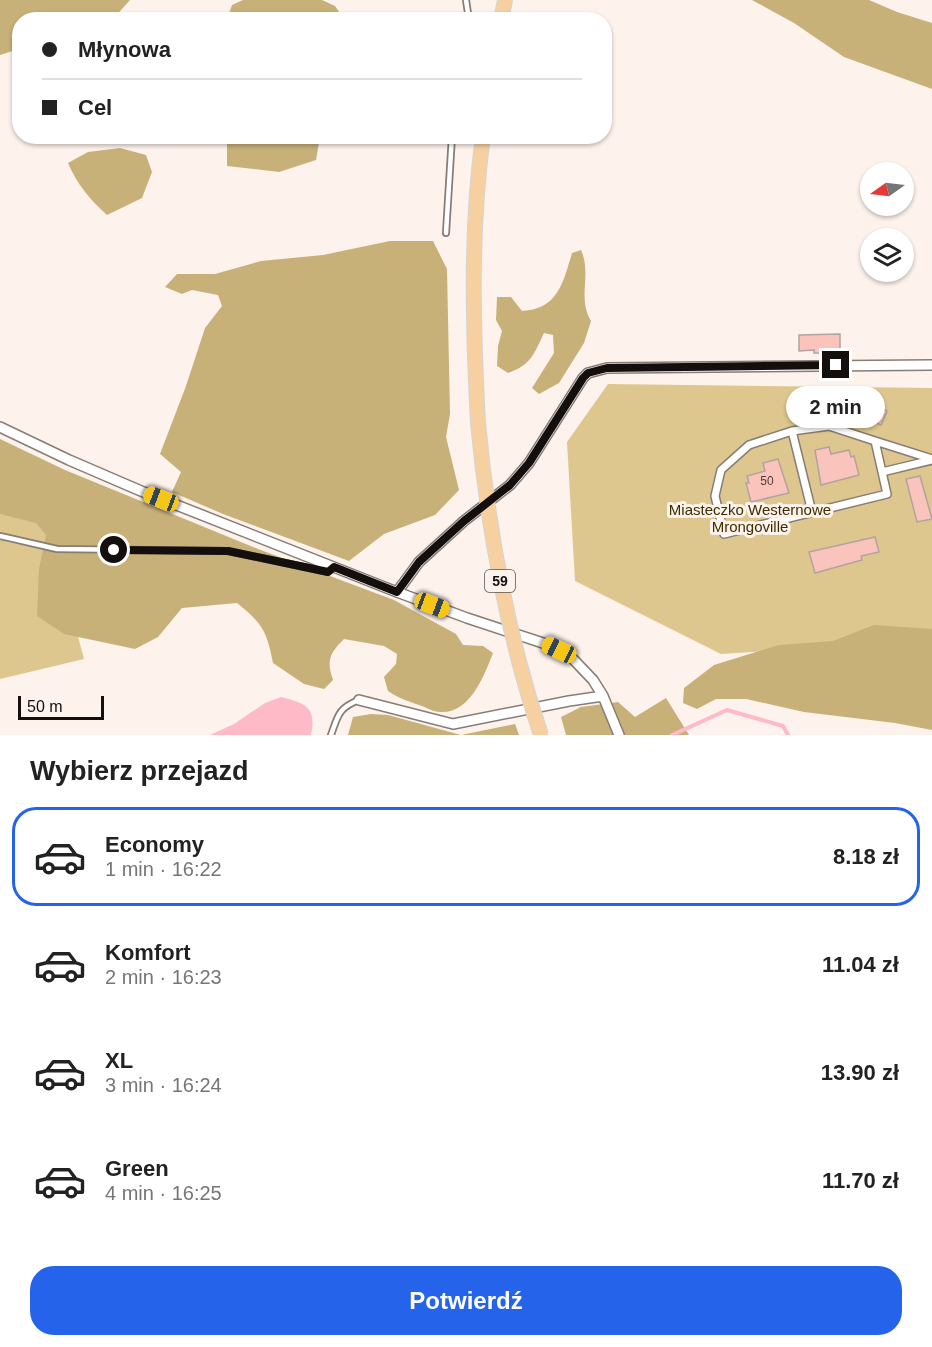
<!DOCTYPE html>
<html lang="pl">
<head>
<meta charset="utf-8">
<style>
  :root { --surface:#fff; --page:#f6f6f6; --text:#222; --muted:#767676; --line:#e0e0e0; --accent:#2563eb }
  body { margin:0; font-family:Arial,sans-serif; background:var(--page); color:var(--text); height:100vh; display:flex; flex-direction:column; font-size:22px; white-space:nowrap }
  * { box-sizing:border-box; margin:0 }
  p { font-size:20px; color:var(--muted) }
  .icon { flex:none; width:33px; height:33px; fill:none; stroke:currentColor; stroke-width:2; stroke-linecap:round; stroke-linejoin:round }
  .map { position:relative; height:735px; overflow:hidden }
  .sheet { display:flex; flex-direction:column; background:var(--surface); flex:1 }
  .sheet>* { flex:none }
  .top-card { position:absolute; left:12px; top:12px; width:600px; height:132px; border-radius:24px; box-shadow:0 2px 4px #0004; display:grid; align-content:center; height:132px; padding:0 30px; background:var(--surface) }
  .needle { width:39px; rotate:256deg }
  .buttons { position:absolute; left:860px; top:162px; display:grid; gap:12px }
  .buttons a { display:grid; place-items:center; width:54px; height:54px; border-radius:50%; background:var(--surface); box-shadow:0 2px 4px #0004; font-size:30px }
  .scale { position:absolute; left:18px; bottom:15px; width:86px; box-sizing:border-box; padding-left:6px; border:3px solid #140f0d; border-top:0; font-size:16px; line-height:21px; white-space:nowrap; color:#140f0d; -webkit-text-stroke:4px #fdf2ec; paint-order:stroke }
  .end { position:absolute; width:27px; height:27px; margin:-14px; border:8px solid #140f0d; background:#fff; box-shadow:0 0 0 3px #fff }
  .from { border-radius:50% }
  .bubble { position:absolute; height:42px; border-radius:21px; background:var(--surface); box-shadow:0 2px 4px #0004; font-size:20px; font-weight:600; line-height:42px; text-align:center }
  .car { position:absolute; width:18px; height:36px; margin:-18px -9px; border-radius:8px; box-shadow:0 0 4px 2px #0007; background:linear-gradient(#f5c518 24%,#345 0 40%,#f5c518 0 76%,#345 0 86%,#f5c518 0) }
  .top-card b { display:flex; align-items:center; gap:21px; height:57px; font-size:22px }
  .top-card b+b { border-top:2px solid var(--line) }
  .top-card i { width:15px; height:15px; background:var(--text) }
  ul { padding:0; list-style:none }
  li { display:flex; align-items:center; gap:18px; height:99px; margin:0 12px 9px; padding:0 18px; border:3px solid transparent; border-radius:24px }
  li div { flex:1 }
  li b { display:block; font-size:22px }
  li em { font-style:normal; font-weight:600 }
  li.selected { border-color:var(--accent) }
  li>.icon { width:54px; height:54px; stroke-width:1.5 }
  h2 { padding:0 30px; font-size:27px; line-height:72px }
  .action { display:flex; gap:12px; margin-top:auto; padding:12px 30px }
  .action a { flex:1; height:69px; border-radius:24px; background:var(--accent); color:#fff; font-size:24px; font-weight:600; line-height:69px; text-align:center }
  .map>svg:first-child { display:block }
  .green { fill:#ddc78e }
  .forest { fill:#c7b178 }
  .water { fill:#febbc7 }
  .lines { fill:none; stroke-linecap:round; stroke-linejoin:round }
  .stream { stroke:#febbc7; stroke-width:4 }
  .building { fill:#fac4bc; stroke:#b2a3a1; stroke-width:1.5 }
  .service-casing { stroke:#887c75; stroke-width:8 }
  .pedestrian-casing { stroke:#887c75; stroke-width:10 }
  .minor-casing { stroke:#887c75; stroke-width:12 }
  .primary-casing { stroke:#d5d4d3; stroke-width:16 }
  .service { stroke:#fff; stroke-width:4.5 }
  .pedestrian { stroke:#fff; stroke-width:7 }
  .minor { stroke:#fff; stroke-width:9 }
  .primary { stroke:#f7d0a1; stroke-width:14 }
  .primary-bridge-casing { stroke:#d5d4d3; stroke-width:16; stroke-linecap:butt }
  .primary-bridge { stroke:#f7d0a1; stroke-width:14 }
  .route { stroke:#140f0d; stroke-width:8 }
  .labels { text-anchor:middle; stroke-width:6; stroke-linejoin:round; paint-order:stroke }
  .number-label { font-size:12px; fill:#4e3c39 }
  .shield { fill:#fdf2ec; stroke:#5a5350; stroke-width:1.5 }
  .shield-label { font-size:14px; font-weight:bold; fill:#140f0d }
  .park-label { font-size:15px; fill:#3d2e00; stroke:#fdf2ec }
</style>
</head>
<body>
<div class="map">
<svg width="932" height="735" viewBox="0 0 932 735">
  <rect width="100%" height="100%" fill="#fdf2ec"/>
  <path class="green" d="M608,384l324,4v253l-211,13 -146,-73 -8,-139z
    M0,498l44,11 40,150 -84,20z"/>
  <path class="forest" d="M0,0h130l-17,19 -93,1 -1,29 -19,6z
    M243,0h79l13,6 9,13h-117l5,-14z
    M752,0h117l28,12 35,11v66l-88,-32 -50,-34z
    M227,137v-1l93,1 -4,23 -37,12 -52,-6z
    M120,148l26,7 6,17 -10,26 -35,17c-17,-15 -30,-31 -39,-52l20,-11z
    M390,241h43l14,28 3,145 -4,23 13,53 -24,25 -51,19 -35,27 -126,-47 -51,-22 9,-20 -21,-18 26,-68 19,-58 17,-22 -4,-11 -26,-5 -10,4 -17,-7 12,-13h38l46,-13 62,-6z
    M581,250c11,24 -4,48 10,71l-7,22 -25,40 -20,11 -7,-6 22,-35 -1,-18 -9,-2c-10,21 -13,32 -36,40l-11,-7 1,-20 4,-15 -6,-11 1,-23h14l11,14c36,-2 41,-28 50,-58z
    M0,439l65,31 193,79 136,51 62,34 7,11 20,1 10,7c-9,23 -23,61 -53,59 -6,0 -13,-4 -18,-6 -12,-4 -24,-8 -34,-15l-4,-14 12,-13 1,-10 -13,-8 -40,-7c-14,14 -18,21 -11,41l-9,9 -20,-5 -31,-21c-6,-32 -11,-40 -36,-60l-55,5 -24,29 -23,12 -71,-15 -27,-18 2,-47 7,-34 -10,-12 -36,-9z
    M874,625l58,4v101l-37,-7 -91,-11 -58,-13h-30l-19,10 -14,-6 1,-15 30,-23 65,-20 54,-4z
    M666,698l23,37h-123l-5,-18 20,-10 37,-5 17,15z
    M371,714l17,1 73,20 54,-11 4,11h-171l5,-18z"/>
  <path class="water" d="M281,697c24,6 36,10 30,38h-101l24,-11 31,-21z"/>
  <g class="lines">
    <path class="stream" d="M672,735l55,-25 56,16 5,9"/>
  </g>
  <path class="building" d="M840,334v16h-15l1,3h-12v-3l-15,1v-16z
    M870,403l17,8 -6,14 -18,-8z
    M829,447l2,7 18,-4 2,7 3,-1 5,19 -38,10 -6,-35z
    M778,459l11,34 -38,9 -5,-19h3l-2,-7 18,-5 -2,-8z
    M920,476l12,43 -15,3 -11,-43z
    M875,537l4,15 -18,4 1,4 -47,13 -6,-21z"/>
  <g class="lines">
    <defs>
      <path id="service" d="M466,0l3,20
        M446,233l6,-97
        M0,536l57,13 171,2 100,21 5,-4
        M331,735c7,-19 7,-27 28,-35"/>
      <path id="pedestrian" d="M829,426l46,15 12,53 -163,40 -9,-38 6,-26 28,-25 43,-14z
        M792,431l20,81
        M875,441l57,18
        M882,472l50,-12"/>
      <path id="minor" d="M0,427l69,33 72,31 256,101 70,26 76,25 16,7 13,8 21,22 10,16 16,39
        M397,592l22,-30 45,-41 46,-36 19,-22 54,-85 5,-5 19,-5 325,-3
        M359,700l94,24 116,-23 34,-5"/>
      <path id="primary" d="M501,20l4,-20
        M478,423c-5,-95 -8,-192 5,-287"/>
    </defs>
    <use href="#service" class="service-casing"/>
    <use href="#pedestrian" class="pedestrian-casing"/>
    <use href="#minor" class="minor-casing"/>
    <use href="#primary" class="primary-casing"/>
    <use href="#service" class="service"/>
    <use href="#pedestrian" class="pedestrian"/>
    <use href="#minor" class="minor"/>
    <use href="#primary" class="primary"/>
    <defs>
      <path id="primary-bridge" d="M478,423c10,106 29,211 63,312"/>
    </defs>
    <use href="#primary-bridge" class="primary-bridge-casing"/>
    <use href="#primary-bridge" class="primary-bridge"/>
  </g>
  <g class="lines">
    <path class="route" d="M114,550l114,1 100,21 6,-5 63,25 22,-30 45,-41 46,-36 19,-22 54,-85 5,-5 19,-5 229,-3"/>
  </g>
  <g class="labels">
    <g class="number-label">
      <text x="767" y="485">50</text>
    </g>
    <rect class="shield" x="485" y="570" width="30" height="22" rx="4.5"/>
    <g class="shield-label">
      <text x="500" y="586">59</text>
    </g>
    <g class="park-label">
      <text x="750" y="515">Miasteczko Westernowe<tspan x="750" dy="17">Mrongoville</tspan></text>
    </g>
  </g>
</svg>
<div class="buttons">
<a><svg class="needle" viewBox="-14 -14 28 28"><path d="M0-13l5 13h-10z" fill="#e53935"/><path d="M0 13l5-13h-10z" fill="#767676"/></svg></a>
<a><svg class="icon" aria-label="layers" viewBox="0 0 24 24"><path d="M12 4l9 5-9 5-9-5zM3 14l9 5 9-5"/></svg></a>
</div>
<div class="scale">50 m</div>
<i class="end from" style="left:114px;top:550px"></i>
<i class="end" style="left:836px;top:365px"></i>
<div class="bubble" style="left:786px;top:386px;width:99px">2 min</div>
<i class="car" style="left:161px;top:499px;rotate:291deg"></i>
<i class="car" style="left:432px;top:605px;rotate:111deg"></i>
<i class="car" style="left:559px;top:650px;rotate:295deg"></i>
<div class="top-card">
<b><i class="from"></i>Młynowa</b>
<b><i></i>Cel</b>
</div>
</div>
<section class="sheet">
<h2>Wybierz przejazd</h2>
<ul>
<li class="selected"><svg class="icon" aria-label="car" viewBox="0 0 24 24"><path d="M5 17H2v-5l4-1 3-4h7l3 4 3 1v5h-3M9 17h6M6 11h13"/><circle cx="7" cy="17" r="2"/><circle cx="17" cy="17" r="2"/></svg><div><b>Economy</b><p>1 min · 16:22</p></div><em>8.18 zł</em></li>
<li><svg class="icon" aria-label="car" viewBox="0 0 24 24"><path d="M5 17H2v-5l4-1 3-4h7l3 4 3 1v5h-3M9 17h6M6 11h13"/><circle cx="7" cy="17" r="2"/><circle cx="17" cy="17" r="2"/></svg><div><b>Komfort</b><p>2 min · 16:23</p></div><em>11.04 zł</em></li>
<li><svg class="icon" aria-label="car" viewBox="0 0 24 24"><path d="M5 17H2v-5l4-1 3-4h7l3 4 3 1v5h-3M9 17h6M6 11h13"/><circle cx="7" cy="17" r="2"/><circle cx="17" cy="17" r="2"/></svg><div><b>XL</b><p>3 min · 16:24</p></div><em>13.90 zł</em></li>
<li><svg class="icon" aria-label="car" viewBox="0 0 24 24"><path d="M5 17H2v-5l4-1 3-4h7l3 4 3 1v5h-3M9 17h6M6 11h13"/><circle cx="7" cy="17" r="2"/><circle cx="17" cy="17" r="2"/></svg><div><b>Green</b><p>4 min · 16:25</p></div><em>11.70 zł</em></li>
</ul>
<div class="action"><a>Potwierdź</a></div>
</section>
</body>
</html>
